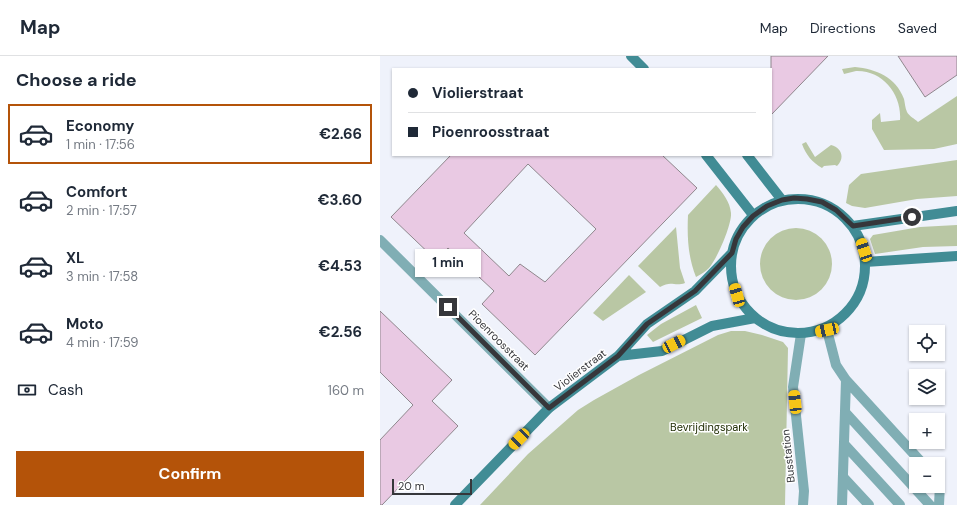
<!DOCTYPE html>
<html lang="en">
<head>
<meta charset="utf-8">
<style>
  :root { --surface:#fff; --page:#f2f2f3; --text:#1f2937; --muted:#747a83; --line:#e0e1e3; --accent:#b45309 }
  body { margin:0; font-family:"DM Sans",sans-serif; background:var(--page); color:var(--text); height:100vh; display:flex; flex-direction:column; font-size:15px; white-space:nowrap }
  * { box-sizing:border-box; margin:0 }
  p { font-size:13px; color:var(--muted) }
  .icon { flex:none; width:22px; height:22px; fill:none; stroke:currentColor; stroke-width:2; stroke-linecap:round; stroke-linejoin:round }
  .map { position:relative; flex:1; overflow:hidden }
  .details { display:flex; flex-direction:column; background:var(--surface); width:380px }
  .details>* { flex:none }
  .banner { position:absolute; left:12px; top:12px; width:380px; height:88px; border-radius:0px; box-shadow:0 1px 3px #0004; display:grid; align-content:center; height:88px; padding:0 16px; background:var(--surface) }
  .buttons { position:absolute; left:529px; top:269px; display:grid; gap:8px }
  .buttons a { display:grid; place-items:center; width:36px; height:36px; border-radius:0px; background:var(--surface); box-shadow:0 1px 3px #0004; font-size:20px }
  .scale { position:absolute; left:12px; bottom:10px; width:80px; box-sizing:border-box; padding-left:4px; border:2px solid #36373b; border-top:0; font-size:11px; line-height:14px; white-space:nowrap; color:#36373b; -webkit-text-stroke:3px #fff; paint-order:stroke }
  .end { position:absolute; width:18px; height:18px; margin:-9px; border:5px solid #36373b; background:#fff; box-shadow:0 0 0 2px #fff }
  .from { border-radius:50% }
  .bubble { position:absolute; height:28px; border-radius:0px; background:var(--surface); box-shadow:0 1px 3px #0004; font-size:13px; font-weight:700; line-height:28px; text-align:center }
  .car { position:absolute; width:12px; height:24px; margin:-12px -6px; border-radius:5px; box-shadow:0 0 3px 1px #0007; background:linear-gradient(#f5c518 24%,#345 0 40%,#f5c518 0 76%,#345 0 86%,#f5c518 0) }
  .banner b { display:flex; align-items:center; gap:14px; height:38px; font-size:15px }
  .banner b+b { border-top:1px solid var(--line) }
  .banner i { width:10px; height:10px; background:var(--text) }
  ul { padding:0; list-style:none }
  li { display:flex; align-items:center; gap:12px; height:60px; margin:0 8px 6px; padding:0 8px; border:2px solid transparent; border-radius:0px }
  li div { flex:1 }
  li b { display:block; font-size:15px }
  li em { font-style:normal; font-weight:700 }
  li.active { border-color:var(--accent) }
  li>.icon { width:36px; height:36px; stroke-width:1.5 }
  h2 { padding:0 16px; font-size:18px; line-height:48px }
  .pay { display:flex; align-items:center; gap:10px; height:44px; padding:0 16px; font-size:15px }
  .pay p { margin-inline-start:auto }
  .cta { display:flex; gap:8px; margin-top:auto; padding:8px 16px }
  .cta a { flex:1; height:46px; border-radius:0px; background:var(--accent); color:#fff; font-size:16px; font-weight:700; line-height:46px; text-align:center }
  header { display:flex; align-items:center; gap:24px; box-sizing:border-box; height:56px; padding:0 20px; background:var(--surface); border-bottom:1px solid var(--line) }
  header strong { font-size:19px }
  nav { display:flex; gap:22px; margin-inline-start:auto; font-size:14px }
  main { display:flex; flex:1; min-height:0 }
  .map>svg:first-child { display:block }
  .green { fill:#b9c7a4 }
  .building { fill:#e9c9e3; stroke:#8f878d; fill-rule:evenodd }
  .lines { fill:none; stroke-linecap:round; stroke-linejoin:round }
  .lane { stroke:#80aeb4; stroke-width:10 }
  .street { stroke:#80aeb4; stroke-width:10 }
  .secondary { stroke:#418c95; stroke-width:10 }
  .route { stroke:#36373b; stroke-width:5 }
  .labels { text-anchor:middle; stroke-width:3; stroke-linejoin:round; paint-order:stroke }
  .street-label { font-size:11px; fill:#36373b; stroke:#fff }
  .park-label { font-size:11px; fill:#222f06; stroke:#fff }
</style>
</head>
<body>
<header>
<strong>Map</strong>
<nav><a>Map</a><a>Directions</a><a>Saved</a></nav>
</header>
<main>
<section class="details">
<h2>Choose a ride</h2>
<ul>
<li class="active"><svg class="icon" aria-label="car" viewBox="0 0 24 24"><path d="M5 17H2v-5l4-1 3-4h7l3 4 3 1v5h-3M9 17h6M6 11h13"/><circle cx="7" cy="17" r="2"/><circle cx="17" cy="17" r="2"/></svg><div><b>Economy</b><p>1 min · 17:56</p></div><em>€2.66</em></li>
<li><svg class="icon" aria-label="car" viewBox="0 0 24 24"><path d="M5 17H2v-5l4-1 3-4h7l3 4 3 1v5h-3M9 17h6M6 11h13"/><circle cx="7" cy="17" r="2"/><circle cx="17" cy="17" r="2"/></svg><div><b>Comfort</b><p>2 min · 17:57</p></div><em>€3.60</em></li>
<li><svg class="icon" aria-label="car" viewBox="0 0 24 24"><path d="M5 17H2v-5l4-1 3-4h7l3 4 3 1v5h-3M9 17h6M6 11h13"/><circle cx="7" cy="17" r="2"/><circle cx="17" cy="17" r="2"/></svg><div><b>XL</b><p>3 min · 17:58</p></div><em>€4.53</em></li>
<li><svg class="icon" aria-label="car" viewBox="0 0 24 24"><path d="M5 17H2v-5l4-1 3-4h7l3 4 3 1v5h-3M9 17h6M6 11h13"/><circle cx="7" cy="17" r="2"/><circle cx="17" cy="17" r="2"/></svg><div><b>Moto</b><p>4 min · 17:59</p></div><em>€2.56</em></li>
</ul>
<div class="pay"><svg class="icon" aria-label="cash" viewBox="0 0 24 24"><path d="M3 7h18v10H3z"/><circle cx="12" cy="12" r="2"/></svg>Cash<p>160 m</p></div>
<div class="cta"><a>Confirm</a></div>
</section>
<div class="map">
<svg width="577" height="449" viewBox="0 0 577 449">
  <rect width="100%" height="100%" fill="#eff2fb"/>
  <path class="green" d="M475,11c21,2 41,10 49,32 1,4 1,9 3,13 2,4 8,7 11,10l39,-26v48l-23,5 -50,1 -12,-21v-9l8,-7 1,9 19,-2c2,-25 -17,-50 -44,-49 -4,1 -8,2 -12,3l-2,-5z
    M426,86l9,15 16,-12c11,3 14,13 6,21l-2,-1 -11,1 -2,2c-10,-6 -16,-13 -20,-24z
    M577,104v36l-40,3 -52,9 -13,-2 -6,-3 3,-18 12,-11z
    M336,129c7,8 14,17 15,28 1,11 -14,46 -22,55 -4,4 -8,6 -13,9 -8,-20 -9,-40 -8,-62z
    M577,169v21l-34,1 -48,7 -5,-15 3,-4 47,-8z
    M296,171l4,41 5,15c-11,4 -13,-3 -25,4l-22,-21z
    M380 208a36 36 0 1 1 72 0a36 36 0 1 1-72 0Z
    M249,219l17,17 -43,29 -10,-8z
    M316,249l6,13 -47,23 -2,1 -6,-7 14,-11z
    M351,275h14l17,4 21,7 5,6 -3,157h-305l48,-51 50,-44 16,-10 45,-25 79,-40z"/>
  <path class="building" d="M391,0h57l-57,59z
    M518,0h59v19l-32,22z
    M71,99h211l35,33 -162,167 -53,-51 12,-13 -46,-43 -12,12 -45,-43zM148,108l68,65 -51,53 -25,-18 -11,12 -45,-43z
    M0,255l72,69 -20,21 26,25 -76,79h-2v-65l33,-35 -33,-33z"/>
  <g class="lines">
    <path class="lane" d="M447,274l9,35 10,15 77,84
      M421,278l-8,53 11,104 -1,14
      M465,356l85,93
      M464,388l56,61
      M463,421l26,28
      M558,425l2,3 -1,21
      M462,449l4,-125"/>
    <path class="street" d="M0,184l169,168"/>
    <path class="secondary" d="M251,0l13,13
      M326,99l47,60
      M367,99l35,45
      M351 210a67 67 0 1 1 134 0a67 67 0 1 1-134 0Z
      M473,170l104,-15
      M485,206l92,-6
      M238,300l44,-5 50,-25 43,-8
      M75,449l94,-97 69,-52 29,-32 48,-33 37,-38"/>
  </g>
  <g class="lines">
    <path class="route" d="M68,251l101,101 69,-52 29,-32 48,-33 37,-38 4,-14 7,-12 10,-11 14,-10 15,-6 12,-2 13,1 15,3 14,8 17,16 59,-9"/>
  </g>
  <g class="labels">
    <g class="street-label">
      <text transform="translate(119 284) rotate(45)" y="4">Pioenroosstraat</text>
      <text transform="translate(200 314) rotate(-37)" y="4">Violierstraat</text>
      <text transform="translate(408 400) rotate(-96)" y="4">Busstation</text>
    </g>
    <g class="park-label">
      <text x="329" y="375">Bevrijdingspark</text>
    </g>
  </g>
</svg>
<div class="buttons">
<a><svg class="icon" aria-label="locate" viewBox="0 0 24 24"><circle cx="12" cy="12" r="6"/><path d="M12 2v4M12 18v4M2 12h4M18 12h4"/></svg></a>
<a><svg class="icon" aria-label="layers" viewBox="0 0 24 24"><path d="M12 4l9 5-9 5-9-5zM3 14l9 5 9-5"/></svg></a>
<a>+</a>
<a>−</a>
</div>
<div class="scale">20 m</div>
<i class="end from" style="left:532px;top:161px"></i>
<i class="end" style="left:68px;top:251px"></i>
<div class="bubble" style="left:35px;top:193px;width:66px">1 min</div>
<i class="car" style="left:484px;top:194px;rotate:342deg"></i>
<i class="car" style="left:357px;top:239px;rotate:344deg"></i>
<i class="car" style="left:447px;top:274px;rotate:258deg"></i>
<i class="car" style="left:294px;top:288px;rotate:63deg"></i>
<i class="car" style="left:415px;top:346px;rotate:354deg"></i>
<i class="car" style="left:139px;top:383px;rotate:224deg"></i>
<div class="banner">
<b><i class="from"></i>Violierstraat</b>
<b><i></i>Pioenroosstraat</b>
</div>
</div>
</main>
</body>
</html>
